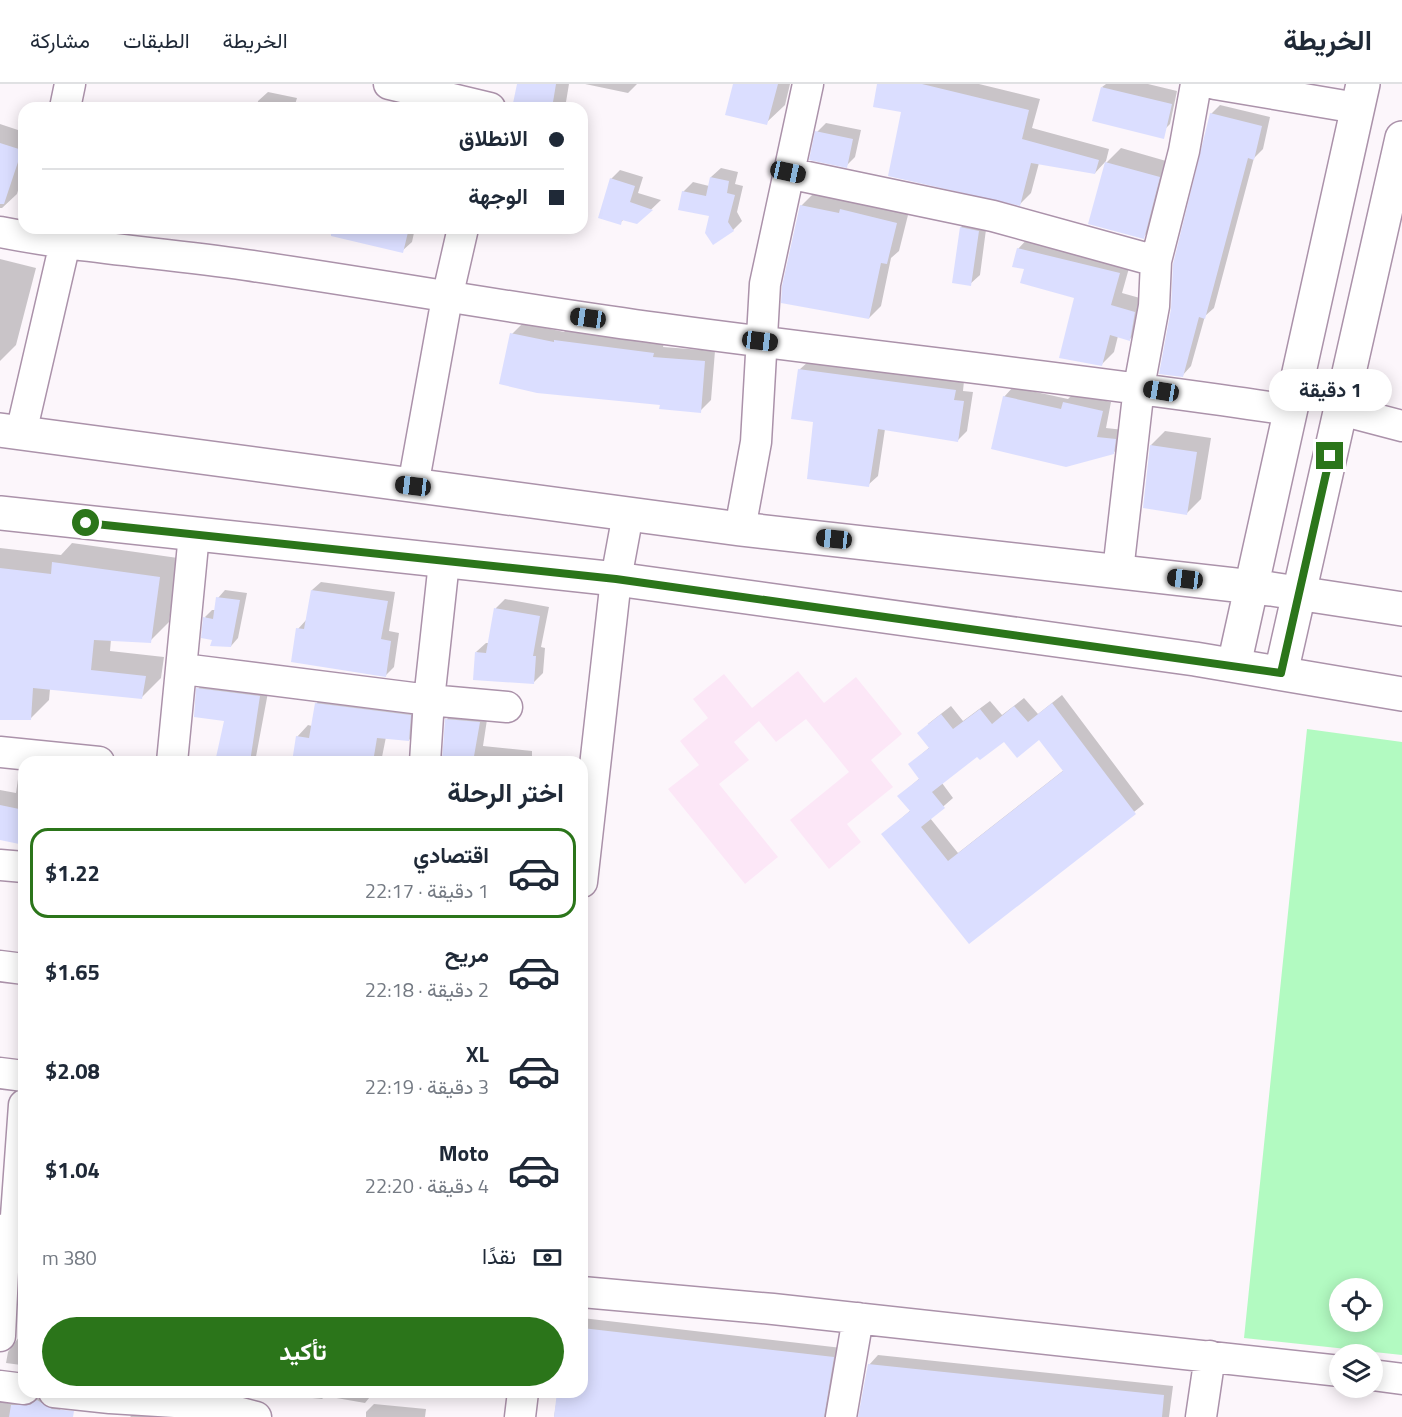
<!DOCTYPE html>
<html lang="ar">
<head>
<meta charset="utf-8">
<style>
  :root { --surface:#fff; --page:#f2f2f3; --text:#1f2937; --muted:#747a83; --line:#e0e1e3; --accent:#2b751a }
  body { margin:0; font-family:"Titillium Web",Vazirmatn,sans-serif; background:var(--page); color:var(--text); direction:rtl; height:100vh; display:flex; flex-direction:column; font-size:22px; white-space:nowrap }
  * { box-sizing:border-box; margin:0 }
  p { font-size:20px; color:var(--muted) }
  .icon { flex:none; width:33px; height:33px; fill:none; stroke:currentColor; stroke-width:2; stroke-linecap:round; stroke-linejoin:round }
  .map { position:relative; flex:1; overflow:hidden; direction:ltr }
  .sheet { position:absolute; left:18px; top:672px; width:570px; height:642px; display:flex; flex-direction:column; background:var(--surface); border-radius:18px; box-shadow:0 3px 15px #0003; direction:rtl }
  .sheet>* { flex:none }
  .banner { position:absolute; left:18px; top:18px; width:570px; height:132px; border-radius:18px; box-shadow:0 3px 15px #0003; direction:rtl; display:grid; align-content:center; height:132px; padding:0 24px; background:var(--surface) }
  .controls { position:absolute; left:1329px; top:1194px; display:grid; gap:12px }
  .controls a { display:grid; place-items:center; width:54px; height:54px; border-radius:50%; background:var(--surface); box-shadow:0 3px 15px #0003; font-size:30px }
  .end { position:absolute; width:27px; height:27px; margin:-14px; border:8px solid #2b751a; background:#fff; box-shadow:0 0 0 3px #fff }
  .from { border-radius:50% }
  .bubble { position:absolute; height:42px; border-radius:21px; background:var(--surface); box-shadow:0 3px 15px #0003; font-size:20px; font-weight:700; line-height:42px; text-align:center; direction:rtl }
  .car { position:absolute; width:18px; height:36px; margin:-18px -9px; border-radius:8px; box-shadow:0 0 4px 2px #0007; background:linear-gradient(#222 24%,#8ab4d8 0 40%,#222 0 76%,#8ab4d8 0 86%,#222 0) }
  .banner b { display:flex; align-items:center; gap:21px; height:57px; font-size:22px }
  .banner b+b { border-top:2px solid var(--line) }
  .banner i { width:15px; height:15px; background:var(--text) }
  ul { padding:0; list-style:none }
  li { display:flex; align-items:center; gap:18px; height:90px; margin:0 12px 9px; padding:0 12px; border:3px solid transparent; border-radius:18px }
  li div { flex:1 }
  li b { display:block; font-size:22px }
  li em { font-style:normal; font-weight:700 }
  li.selected { border-color:var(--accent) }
  li>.icon { width:54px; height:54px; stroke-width:1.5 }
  h2 { padding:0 24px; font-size:27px; line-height:72px }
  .pay { display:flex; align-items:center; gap:15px; height:66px; padding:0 24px; font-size:22px }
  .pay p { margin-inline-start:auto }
  .primary-button { display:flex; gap:12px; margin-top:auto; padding:12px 24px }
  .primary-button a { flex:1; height:69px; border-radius:36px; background:var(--accent); color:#fff; font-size:24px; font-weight:700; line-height:69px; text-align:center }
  header { display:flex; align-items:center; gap:36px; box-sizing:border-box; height:84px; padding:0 30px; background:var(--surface); border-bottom:2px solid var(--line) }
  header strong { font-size:28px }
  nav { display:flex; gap:33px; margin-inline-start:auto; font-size:21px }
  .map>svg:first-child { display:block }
  .commercial { fill:#fce7f7 }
  .green { fill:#b2fac1; fill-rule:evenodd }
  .shadow { fill:#0003; fill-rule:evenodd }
  .building { fill:#dbdeff; fill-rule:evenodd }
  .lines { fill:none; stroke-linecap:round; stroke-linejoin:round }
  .street-casing { stroke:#ab92aa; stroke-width:33 }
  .secondary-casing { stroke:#ab92aa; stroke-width:36 }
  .street { stroke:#fff; stroke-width:30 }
  .secondary { stroke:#fff; stroke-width:33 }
  .route { stroke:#2b751a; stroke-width:8 }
</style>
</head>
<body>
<header>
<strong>الخريطة</strong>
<nav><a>الخريطة</a><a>الطبقات</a><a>مشاركة</a></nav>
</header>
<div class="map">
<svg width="1402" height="1333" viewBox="0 0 1402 1333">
  <rect width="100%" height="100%" fill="#fcf6fb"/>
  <path class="commercial" d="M798,587l26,32 32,-26 46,57 -31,26 22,27 -46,37 14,18 -32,27 -39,-49 59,-48 -43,-53 -30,23 -17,-21 -25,21 15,18 -30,24 59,73 -33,27 -77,-95 31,-24 -19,-24 28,-23 -15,-19 31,-25 28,34z"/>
  <path class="green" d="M1307,645l95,13v613l-158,-17zM1340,1204h32v34h-32z"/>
  <path class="shadow" d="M519,0h50l-4,24h-51z
    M585,0h52l-9,9z
    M734,0h56l-5,21 -18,17z
    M879,0h100l61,15 -8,29 77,21 -3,12 -11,12 -56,-10 -8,30 -11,11 -117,-93z
    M1106,0h42l29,7 -7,33 -12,12 -56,-49z
    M268,8l29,6 -3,10h-37l1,-7z
    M1220,21l50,12 -7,32 -9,9 -40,150 -9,8 -14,50 -9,10 29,-262z
    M826,39l35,7 -6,27 -9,9 -29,-34z
    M0,40l24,8v38l-7,24 -15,14h-2z
    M1121,64l52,15 -15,60 -15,14 -37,-74z
    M721,84l17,4 -3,12 8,2 -6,26 5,9 -9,9 -50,-38 10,-10 16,4 2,-9z
    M620,86l23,7 -5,16 23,7 -24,23 -13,-4 -4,4 -9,-44z
    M813,110l96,17 -10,40 -8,7 -10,48 -12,12 -68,-112z
    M971,134l16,4 -7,53 -10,9 -9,-57z
    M370,144h45l-3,14 -10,9z
    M1030,152l101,25 -9,32 25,7 -5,27 -12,12 -12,-3 -4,16 -13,13 -25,-68 -51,-29 -7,-19z
    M0,175l36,9 -20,77 -16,16z
    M523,239l41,9 3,-3 97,14 -1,4 52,4 -4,49 -11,11 -188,-77z
    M809,277l155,20 -1,10 10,1 -6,39 -9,9 -73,-11 -7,47 -10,9 -53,-64 -16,-51z
    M1013,303l55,12 5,-5 38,8 -5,26 18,2 -1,14 -10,9 -109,-56z
    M1165,347l46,7 -10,61 -14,14 -36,-68z
    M72,459l106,15 -9,64 -19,19 -39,-2 -1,12 54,6 -3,21 -19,19 -92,-8 -1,11 -19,19 -30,-1v-170l61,7z
    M321,498l74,10 -6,39 10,2 -5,34 -9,9 -87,-47 9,-10 5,-29z
    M225,506l22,3 -9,45 -7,8 -26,-29 7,-7h4l2,-12z
    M505,515l44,8 -8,40 4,1 -2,25 -9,9 -58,-30 10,-9h3l7,-35z
    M207,595l62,8 -14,75h-38l8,-43 -27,-30z
    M327,608l94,12 -1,25 -11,11 -23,-3 -5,25h-87l3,-25 11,-12 4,1 4,-22z
    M1062,611l82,109 -175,138 -86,-108 28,-24 -12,-14 21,-18 -10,-14 20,-17 -2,-23 23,-18 12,15 27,-20 12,14 22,-17 14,16zM1039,654l25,32 -106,83 -28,-35 23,-20 -11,-15 36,-29 27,-15z
    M456,626l32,3 -5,33 49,5v11h-90l5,-43z
    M24,683v77l-24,-5v-49l16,3 3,-21z
    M24,1169v118l-4,-1 1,-5 -15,-2 2,-11 11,-15z
    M582,1234l260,30 -5,69h-283l4,-25h24z
    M878,1271l295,31 -4,31h-309l9,-52z
    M254,1308h120l-9,11 -40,-7 -3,3z
    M41,1312l21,4 -3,17h-59v-20z
    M374,1320l52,5 -1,8h-59v-5z
    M139,1324l93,9h-102z"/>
  <path class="building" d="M517,0h39l-4,24h-40z
    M733,0h45l-11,41 -42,-10z
    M877,0h45l107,26 -7,29 77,21 -4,14 -64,-11 -11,43 -132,-30 13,-64 -28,-5z
    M1101,3l71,17 -8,35 -72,-18z
    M1210,29l52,13 -8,34 -6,-2 -43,161 -6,-2 -16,60 -24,-3 12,-65 2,-45z
    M815,47l38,8 -6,29 -38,-8z
    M0,59l22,7 -18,54h-4z
    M1105,78l55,15 -16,62 -56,-15z
    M710,93l19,4 -2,12 8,2 -7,27 6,9 -21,14 -8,-12 4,-17 -31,-6 4,-19 24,5z
    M610,94l25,8 -5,16 23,8 -16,14 -15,-4 -1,5 -23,-7z
    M800,121l39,8 1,-4 57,14 -10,41 -6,-1 -12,56 -88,-16 1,-17z
    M960,143l19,4 -8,55 -19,-3z
    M331,144h78l-6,25 -72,-17z
    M1017,164l103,25 -9,32 24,7 -5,29 -20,-6 -8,31 -43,-8 15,-60 -54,-15 4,-14 -12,-2z
    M510,249l44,9v-2l100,13 -1,4 52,4 -4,52 -42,-4 1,-4 -123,-12 -38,-9z
    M798,285l158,21 -2,10 10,1 -6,41 -80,-13 -9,58 -62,-8 6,-57 -22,-3z
    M1003,312l58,13 2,-7 40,9 -6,26 19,2 -2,15 -48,13 -75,-18z
    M1150,361l47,7 -10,63 -44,-7z
    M52,478l108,15 -9,66 -57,-3 -3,30 55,6 -4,23 -109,-11 -2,32h-31v-152l51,6z
    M311,506l77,11 -7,38 10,2 -5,36 -95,-15 5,-34 8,1z
    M216,513l24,3 -9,47 -21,-1 2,-6 -11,-2 2,-21 10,2z
    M494,524l46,8 -7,40h3l-2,28 -61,-4 2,-28 11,1z
    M196,604l64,8 -10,66h-35l9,-41 -30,-4z
    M315,619l96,12 -2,26 -32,-3 -4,24h-81l4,-26 13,2z
    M1052,619l84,111 -167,130 -88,-110 29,-23 -13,-15 22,-17 -11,-15 21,-16 -12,-15 24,-19 12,15 27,-20 12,15 22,-18 14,16zM1039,656l24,31 -115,90 -27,-34 24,-19 -13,-16 45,-35 3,3 24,-18 13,16z
    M445,635l35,3 -7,40h-31z
    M0,721l24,5v35l-24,-5z
    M21,1171h3v74h-6z
    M582,1244l252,29 -10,60h-270l3,-25h25z
    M868,1280l296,31 -2,22h-304z
    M37,1316l15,9 22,2 -1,6h-64l2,-12h19z"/>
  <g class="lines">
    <defs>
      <path id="street" d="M389,0l101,24
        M1215,0l142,24
        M65,24l5,-24
        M788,89l205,43 163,45
        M0,148c81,16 164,21 246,33 130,19 259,42 389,60 218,30 437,52 655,85
        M1341,326l61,16
        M21,349l44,-190
        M413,402l34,-188 16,-70
        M740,445l16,-87 9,-158 43,-200
        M444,478l-15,138 78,7
        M1118,487l21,-184 15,-81 2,-45 28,-110 12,-67
        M183,585l246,31 -4,62
        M0,668l99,10
        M172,678l22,-228
        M0,781l24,2
        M582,798l34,-303 12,-65
        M0,882l24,3
        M0,989l24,3
        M15,1146l9,-125
        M582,1208l191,17 567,62
        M0,1252l5,-107
        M1372,1291l30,4
        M0,1302l24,3
        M54,1308l56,6 97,6
        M208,1308l-1,12 49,13
        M520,1333l3,-25
        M841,1333l17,-99
        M1201,1333l9,-61"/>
      <path id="secondary" d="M0,346l740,99 531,60 131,20
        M0,429l616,66 579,80 207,35
        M1234,581l129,-581
        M1281,589l121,-535"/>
    </defs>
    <use href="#street" class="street-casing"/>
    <use href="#secondary" class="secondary-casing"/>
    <use href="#street" class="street"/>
    <use href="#secondary" class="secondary"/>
  </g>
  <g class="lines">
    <path class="route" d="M86,439l530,56 665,94 49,-217"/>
  </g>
</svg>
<div class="controls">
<a><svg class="icon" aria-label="locate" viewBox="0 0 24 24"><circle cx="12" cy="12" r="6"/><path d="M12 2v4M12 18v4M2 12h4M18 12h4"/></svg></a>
<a><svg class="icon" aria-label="layers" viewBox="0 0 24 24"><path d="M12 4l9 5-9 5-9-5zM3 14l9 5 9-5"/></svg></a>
</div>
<i class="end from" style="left:86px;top:439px"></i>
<i class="end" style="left:1330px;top:372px"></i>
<div class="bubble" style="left:1269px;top:285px;width:123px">1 دقيقة</div>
<i class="car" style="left:788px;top:88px;rotate:102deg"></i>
<i class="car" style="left:588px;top:234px;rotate:278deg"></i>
<i class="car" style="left:760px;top:257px;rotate:97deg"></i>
<i class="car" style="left:1161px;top:307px;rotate:279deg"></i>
<i class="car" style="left:413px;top:402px;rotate:277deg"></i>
<i class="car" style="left:834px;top:455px;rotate:276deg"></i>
<i class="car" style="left:1185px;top:495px;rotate:277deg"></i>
<div class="banner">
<b><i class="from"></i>الانطلاق</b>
<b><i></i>الوجهة</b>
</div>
<section class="sheet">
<h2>اختر الرحلة</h2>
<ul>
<li class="selected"><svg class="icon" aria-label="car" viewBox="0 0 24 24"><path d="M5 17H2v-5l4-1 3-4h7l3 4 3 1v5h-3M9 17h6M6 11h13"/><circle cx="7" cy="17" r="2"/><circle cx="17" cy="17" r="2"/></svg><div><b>اقتصادي</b><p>1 دقيقة · 22:17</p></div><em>$1.22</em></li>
<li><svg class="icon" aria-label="car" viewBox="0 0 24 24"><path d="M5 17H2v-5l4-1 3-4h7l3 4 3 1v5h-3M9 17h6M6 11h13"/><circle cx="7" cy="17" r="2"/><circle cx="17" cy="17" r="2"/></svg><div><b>مريح</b><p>2 دقيقة · 22:18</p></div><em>$1.65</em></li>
<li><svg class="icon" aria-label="car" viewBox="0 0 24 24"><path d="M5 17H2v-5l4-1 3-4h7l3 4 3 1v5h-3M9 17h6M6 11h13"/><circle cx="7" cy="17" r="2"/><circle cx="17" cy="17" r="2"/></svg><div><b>XL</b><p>3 دقيقة · 22:19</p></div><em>$2.08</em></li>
<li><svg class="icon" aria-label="car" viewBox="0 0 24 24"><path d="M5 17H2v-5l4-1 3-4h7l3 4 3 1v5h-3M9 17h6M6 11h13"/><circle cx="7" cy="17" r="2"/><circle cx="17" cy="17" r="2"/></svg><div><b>Moto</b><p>4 دقيقة · 22:20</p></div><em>$1.04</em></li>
</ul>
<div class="pay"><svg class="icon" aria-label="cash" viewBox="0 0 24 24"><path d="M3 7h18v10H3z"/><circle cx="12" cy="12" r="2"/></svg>نقدًا<p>380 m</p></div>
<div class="primary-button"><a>تأكيد</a></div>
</section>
</div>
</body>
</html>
